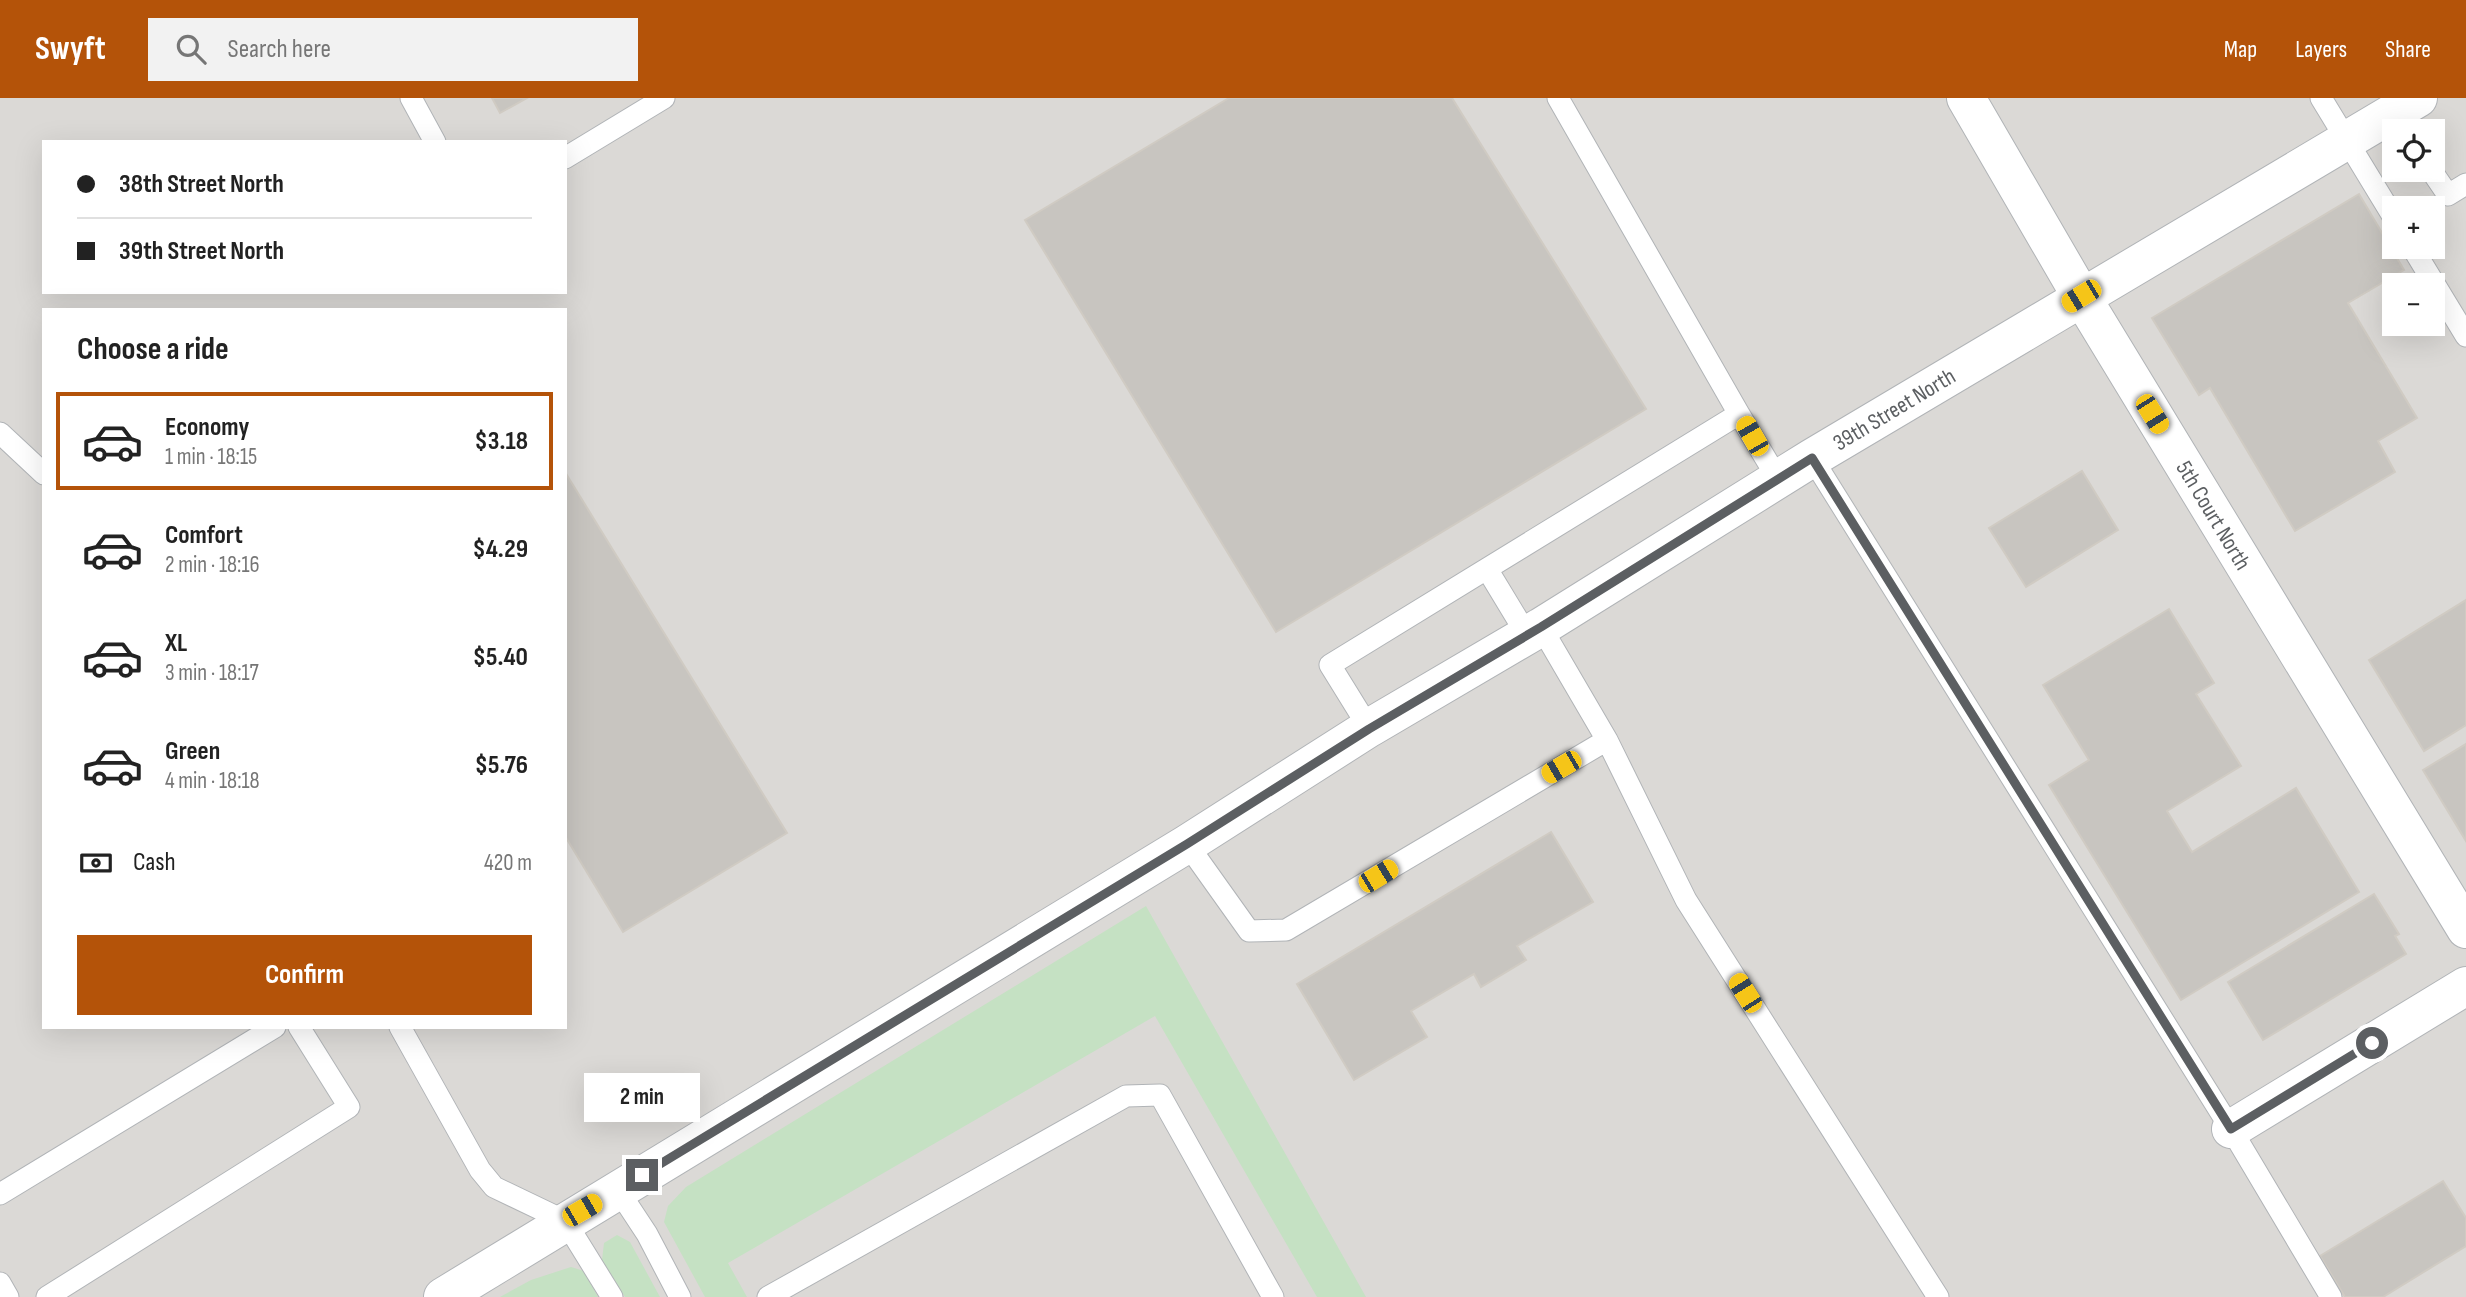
<!DOCTYPE html>
<html lang="en">
<head>
<meta charset="utf-8">
<style>
  :root { --surface:#fff; --page:#f2f2f2; --text:#222; --muted:#767676; --line:#e0e0e0; --accent:#b45309 }
  body { margin:0; font-family:"Sofia Sans Condensed",sans-serif; background:var(--page); color:var(--text); height:100vh; display:flex; flex-direction:column; font-size:26px; white-space:nowrap }
  * { box-sizing:border-box; margin:0 }
  p { font-size:23px; color:var(--muted) }
  .icon { flex:none; width:38px; height:38px; fill:none; stroke:currentColor; stroke-width:2; stroke-linecap:round; stroke-linejoin:round }
  .map { position:relative; flex:1; overflow:hidden }
  .panel { position:absolute; left:42px; top:210px; width:525px; height:721px; display:flex; flex-direction:column; background:var(--surface); border-radius:0px; box-shadow:0 7px 28px #0002 }
  .panel>* { flex:none }
  .guide { position:absolute; left:42px; top:42px; width:525px; height:154px; border-radius:0px; box-shadow:0 7px 28px #0002; display:grid; align-content:center; height:154px; padding:0 35px; background:var(--surface) }
  .tools { position:absolute; left:2382px; top:21px; display:grid; gap:14px }
  .tools a { display:grid; place-items:center; width:63px; height:63px; border-radius:0px; background:var(--surface); box-shadow:0 7px 28px #0002; font-size:35px }
  .end { position:absolute; width:32px; height:32px; margin:-16px; border:9px solid #5c5f62; background:#fff; box-shadow:0 0 0 4px #fff }
  .from { border-radius:50% }
  .bubble { position:absolute; height:49px; border-radius:0px; background:var(--surface); box-shadow:0 7px 28px #0002; font-size:23px; font-weight:700; line-height:49px; text-align:center }
  .car { position:absolute; width:21px; height:42px; margin:-21px -10px; border-radius:9px; box-shadow:0 0 5px 2px #0007; background:linear-gradient(#f5c518 24%,#345 0 40%,#f5c518 0 76%,#345 0 86%,#f5c518 0) }
  .guide b { display:flex; align-items:center; gap:24px; height:66px; font-size:26px }
  .guide b+b { border-top:2px solid var(--line) }
  .guide i { width:18px; height:18px; background:var(--text) }
  ul { padding:0; list-style:none }
  li { display:flex; align-items:center; gap:21px; height:98px; margin:0 14px 10px; padding:0 21px; border:4px solid transparent; border-radius:0px }
  li div { flex:1 }
  li b { display:block; font-size:26px }
  li em { font-style:normal; font-weight:700 }
  li.active { border-color:var(--accent) }
  li>.icon { width:63px; height:63px; stroke-width:1.5 }
  h2 { padding:0 35px; font-size:32px; line-height:84px }
  .pay { display:flex; align-items:center; gap:18px; height:77px; padding:0 35px; font-size:26px }
  .pay p { margin-inline-start:auto }
  .action { display:flex; gap:14px; margin-top:auto; padding:14px 35px }
  .action a { flex:1; height:80px; border-radius:0px; background:var(--accent); color:#fff; font-size:28px; font-weight:700; line-height:80px; text-align:center }
  header { display:flex; align-items:center; gap:42px; box-sizing:border-box; height:98px; padding:0 35px; background:var(--accent); color:#fff }
  header strong { font-size:33px }
  nav { display:flex; gap:38px; margin-inline-start:auto; font-size:24px }
  .search { width:490px; height:63px; background:var(--page); display:flex; align-items:center; gap:18px; box-sizing:border-box; padding:0 24px; border-radius:0px; color:var(--muted); font-size:26px }
  .map>svg:first-child { display:block }
  .industrial { fill:#dbd9d6; fill-rule:evenodd }
  .green { fill:#c5e1c3 }
  .building { fill:#c8c5c0; stroke:#d0cbc3; stroke-width:2 }
  .lines { fill:none; stroke-linecap:round; stroke-linejoin:round }
  .service-casing { stroke:#b1b4b7; stroke-width:23 }
  .minor-casing { stroke:#b1b4b7; stroke-width:40 }
  .service { stroke:#fff; stroke-width:21 }
  .minor { stroke:#fff; stroke-width:38 }
  .route { stroke:#5c5f62; stroke-width:9 }
  .labels { text-anchor:middle; stroke-width:5; stroke-linejoin:round; paint-order:stroke }
  .street-label { font-size:23px; fill:#5c5f62; stroke:#fff }
</style>
</head>
<body>
<header>
<strong>Swyft</strong>
<div class="search"><svg class="icon" aria-label="search" viewBox="0 0 24 24"><circle cx="10" cy="10" r="6"/><path d="M15 15l6 6"/></svg>Search here</div>
<nav><a>Map</a><a>Layers</a><a>Share</a></nav>
</header>
<div class="map">
<svg width="2466" height="1199" viewBox="0 0 2466 1199">
  <rect width="100%" height="100%" fill="#eceae4"/>
  <path class="industrial" d="M0,0h2466v1199h-2466zM2394,33h38v39h-38zM44,44h521v150h-521zM2394,110h38v39h-38zM2394,187h38v39h-38zM44,212h521v717h-521z"/>
  <path class="green" d="M1146,808l220,391h-49l-162,-281 -427,247 19,34h-42l-41,-75 4,-16 18,-19z
    M617,1137l13,7 30,55h-35l-23,-37 2,-17z
    M571,1169l13,4 14,26h-98l31,-17z"/>
  <path class="building" d="M492,0h35l-27,15z
    M1229,0h223l194,311 -370,223 -251,-412z
    M2359,96l45,76 -56,33 69,115 -39,23 17,31 -100,59 -85,-143 -11,7 -47,-77z
    M2082,373l36,59 -92,57 -37,-59z
    M565,374l222,361 -164,99 -58,-96z
    M2466,502v125l-42,26 -55,-91z
    M2169,511l45,74 -18,11 45,72 -74,45 25,41 104,-64 63,104 -178,108 -132,-215 40,-25 -46,-75z
    M2466,646v97l-43,-71z
    M1551,734l42,70 -76,44 9,14 -45,27 -7,-13 -63,37 16,26 -73,43 -57,-96z
    M2374,796l25,40 -4,2 11,18 -143,86 -35,-58z
    M2443,1083l23,37v28l-83,51h-38l-25,-41z"/>
  <g class="lines">
    <defs>
      <path id="service" d="M411,0l24,44
        M1558,0l181,316
        M2321,0l73,120
        M565,60l99,-60
        M2431,72l17,25 18,-11
        M2412,149l54,89
        M0,335l44,41
        M1812,360l419,671 100,168
        M1487,471l40,66
        M1541,529l66,113 79,160 252,397
        M1369,630l-39,-63 409,-251 39,65
        M1187,746l62,87 37,-1 321,-190
        M400,929l80,143 14,17 71,34 47,76
        M618,1092l29,44 33,63
        M0,1096l275,-167
        M0,1185l8,14
        M47,1199l302,-190 -50,-80
        M768,1199l358,-201 34,-1 113,202"/>
      <path id="minor" d="M1966,0l115,198 385,633
        M2231,1031l235,-143
        M443,1199l744,-453 182,-116 172,-101 271,-169 606,-360"/>
    </defs>
    <use href="#service" class="service-casing"/>
    <use href="#minor" class="minor-casing"/>
    <use href="#service" class="service"/>
    <use href="#minor" class="minor"/>
  </g>
  <g class="lines">
    <path class="route" d="M642,1077l545,-331 182,-115 172,-102 271,-169 419,671 141,-86"/>
  </g>
  <g class="labels">
    <g class="street-label">
      <text transform="translate(1894 311) rotate(-31)" y="8">39th Street North</text>
      <text transform="translate(2214 417) rotate(59)" y="8">5th Court North</text>
    </g>
  </g>
</svg>
<div class="tools">
<a><svg class="icon" aria-label="locate" viewBox="0 0 24 24"><circle cx="12" cy="12" r="6"/><path d="M12 2v4M12 18v4M2 12h4M18 12h4"/></svg></a>
<a>+</a>
<a>−</a>
</div>
<i class="end from" style="left:2372px;top:945px"></i>
<i class="end" style="left:642px;top:1077px"></i>
<div class="bubble" style="left:584px;top:975px;width:116px">2 min</div>
<i class="car" style="left:2081px;top:198px;rotate:239deg"></i>
<i class="car" style="left:2152px;top:316px;rotate:148deg"></i>
<i class="car" style="left:1752px;top:338px;rotate:330deg"></i>
<i class="car" style="left:1561px;top:669px;rotate:240deg"></i>
<i class="car" style="left:1378px;top:778px;rotate:59deg"></i>
<i class="car" style="left:1745px;top:895px;rotate:328deg"></i>
<i class="car" style="left:582px;top:1112px;rotate:60deg"></i>
<div class="guide">
<b><i class="from"></i>38th Street North</b>
<b><i></i>39th Street North</b>
</div>
<section class="panel">
<h2>Choose a ride</h2>
<ul>
<li class="active"><svg class="icon" aria-label="car" viewBox="0 0 24 24"><path d="M5 17H2v-5l4-1 3-4h7l3 4 3 1v5h-3M9 17h6M6 11h13"/><circle cx="7" cy="17" r="2"/><circle cx="17" cy="17" r="2"/></svg><div><b>Economy</b><p>1 min · 18:15</p></div><em>$3.18</em></li>
<li><svg class="icon" aria-label="car" viewBox="0 0 24 24"><path d="M5 17H2v-5l4-1 3-4h7l3 4 3 1v5h-3M9 17h6M6 11h13"/><circle cx="7" cy="17" r="2"/><circle cx="17" cy="17" r="2"/></svg><div><b>Comfort</b><p>2 min · 18:16</p></div><em>$4.29</em></li>
<li><svg class="icon" aria-label="car" viewBox="0 0 24 24"><path d="M5 17H2v-5l4-1 3-4h7l3 4 3 1v5h-3M9 17h6M6 11h13"/><circle cx="7" cy="17" r="2"/><circle cx="17" cy="17" r="2"/></svg><div><b>XL</b><p>3 min · 18:17</p></div><em>$5.40</em></li>
<li><svg class="icon" aria-label="car" viewBox="0 0 24 24"><path d="M5 17H2v-5l4-1 3-4h7l3 4 3 1v5h-3M9 17h6M6 11h13"/><circle cx="7" cy="17" r="2"/><circle cx="17" cy="17" r="2"/></svg><div><b>Green</b><p>4 min · 18:18</p></div><em>$5.76</em></li>
</ul>
<div class="pay"><svg class="icon" aria-label="cash" viewBox="0 0 24 24"><path d="M3 7h18v10H3z"/><circle cx="12" cy="12" r="2"/></svg>Cash<p>420 m</p></div>
<div class="action"><a>Confirm</a></div>
</section>
</div>
</body>
</html>
